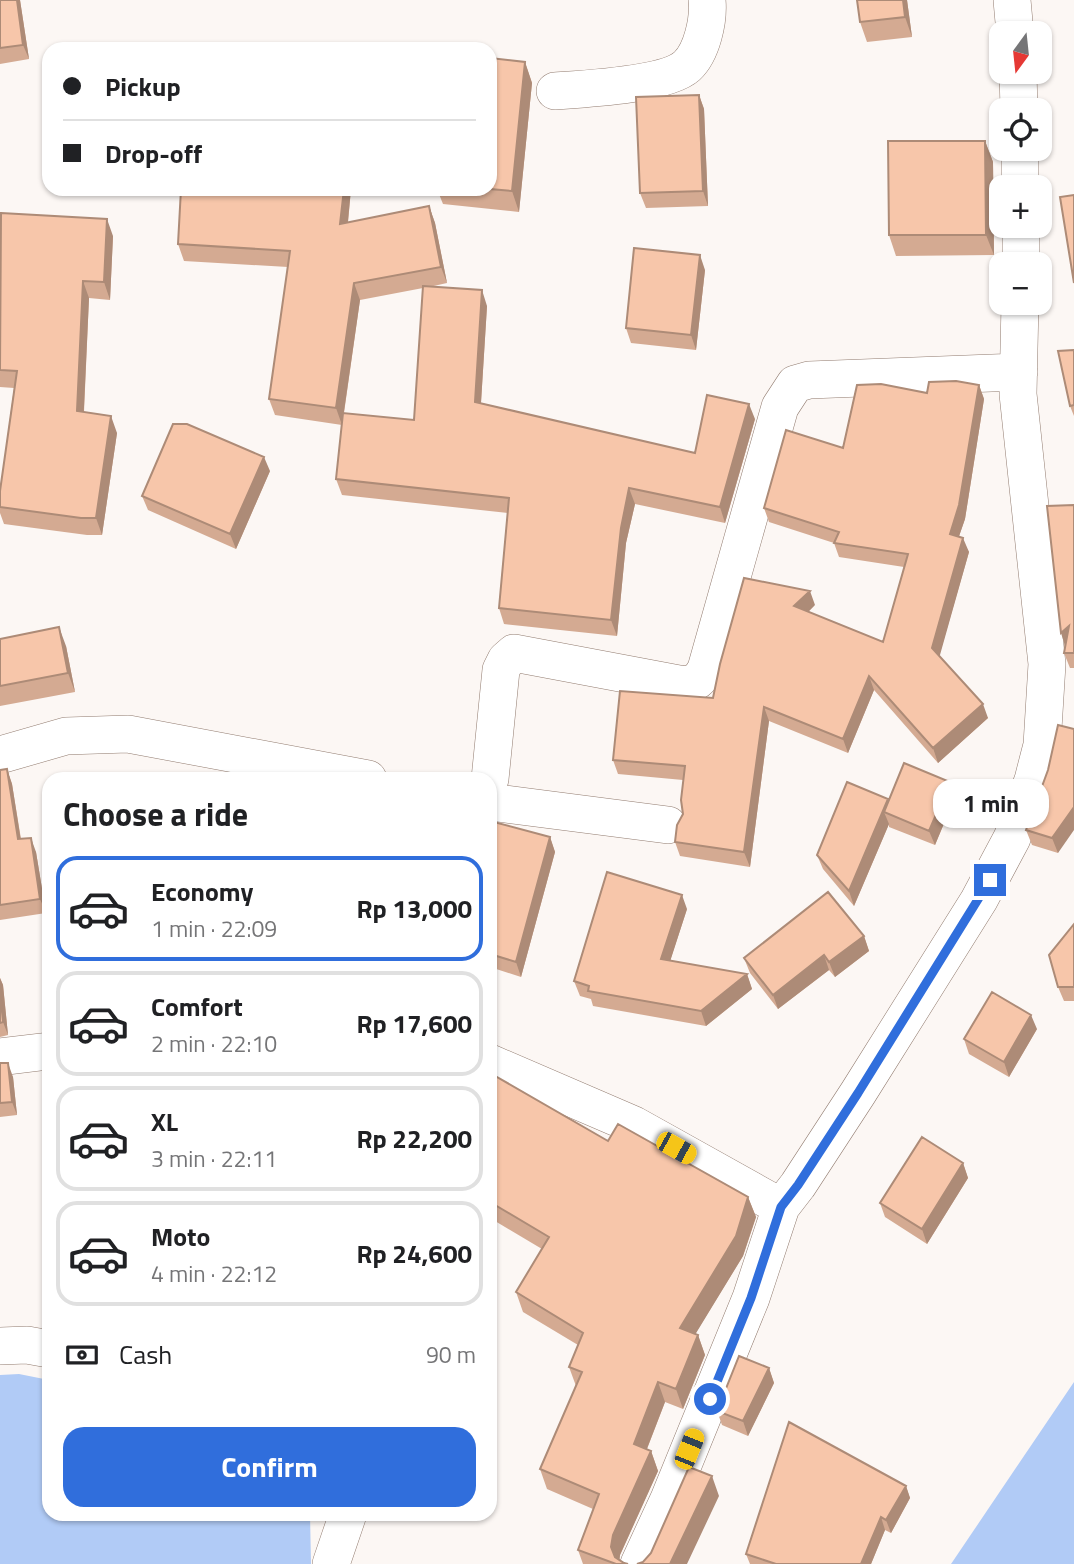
<!DOCTYPE html>
<html lang="en">
<head>
<meta charset="utf-8">
<style>
  :root { --surface:#fff; --page:#f6f6f6; --text:#202124; --muted:#757577; --line:#e0e0e0; --accent:#306edc }
  body { margin:0; font-family:"Titillium Web",sans-serif; background:var(--page); color:var(--text); height:100vh; display:flex; flex-direction:column; font-size:26px; white-space:nowrap }
  * { box-sizing:border-box; margin:0 }
  p { font-size:23px; color:var(--muted) }
  .icon { flex:none; width:38px; height:38px; fill:none; stroke:currentColor; stroke-width:2; stroke-linecap:round; stroke-linejoin:round }
  .map { position:relative; flex:1; overflow:hidden }
  .drawer { position:absolute; left:42px; top:772px; width:455px; height:749px; display:flex; flex-direction:column; background:var(--surface); border-radius:21px; box-shadow:0 2px 5px #0004 }
  .drawer>* { flex:none }
  .top-card { position:absolute; left:42px; top:42px; width:455px; height:154px; border-radius:21px; box-shadow:0 2px 5px #0004; display:grid; align-content:center; height:154px; padding:0 21px; background:var(--surface) }
  .needle { width:46px; rotate:195deg }
  .controls { position:absolute; left:989px; top:21px; display:grid; gap:14px }
  .controls a { display:grid; place-items:center; width:63px; height:63px; border-radius:14px; background:var(--surface); box-shadow:0 2px 5px #0004; font-size:35px }
  .end { position:absolute; width:32px; height:32px; margin:-16px; border:9px solid #306edc; background:#fff; box-shadow:0 0 0 4px #fff }
  .from { border-radius:50% }
  .bubble { position:absolute; height:49px; border-radius:21px; background:var(--surface); box-shadow:0 2px 5px #0004; font-size:23px; font-weight:700; line-height:49px; text-align:center }
  .car { position:absolute; width:21px; height:42px; margin:-21px -10px; border-radius:9px; box-shadow:0 0 5px 2px #0007; background:linear-gradient(#f5c518 24%,#345 0 40%,#f5c518 0 76%,#345 0 86%,#f5c518 0) }
  .top-card b { display:flex; align-items:center; gap:24px; height:66px; font-size:26px }
  .top-card b+b { border-top:2px solid var(--line) }
  .top-card i { width:18px; height:18px; background:var(--text) }
  ul { padding:0; list-style:none }
  li { display:flex; align-items:center; gap:21px; height:105px; margin:0 14px 10px; padding:0 7px; border:4px solid var(--line); border-radius:21px }
  li div { flex:1 }
  li b { display:block; font-size:26px }
  li em { font-style:normal; font-weight:700 }
  li.active { border-color:var(--accent) }
  li>.icon { width:63px; height:63px; stroke-width:1.5 }
  h2 { padding:0 21px; font-size:32px; line-height:84px }
  .pay { display:flex; align-items:center; gap:18px; height:77px; padding:0 21px; font-size:26px }
  .pay p { margin-inline-start:auto }
  .action { display:flex; gap:14px; margin-top:auto; padding:14px 21px }
  .action a { flex:1; height:80px; border-radius:21px; background:var(--accent); color:#fff; font-size:28px; font-weight:700; line-height:80px; text-align:center }
  .map>svg:first-child { display:block }
  .water { fill:#b1cbf6 }
  .lines { fill:none; stroke-linecap:round; stroke-linejoin:round }
  .minor-casing { stroke:#927c70; stroke-width:38 }
  .minor { stroke:#fff; stroke-width:37 }
  .wall { fill:#d4aa92; fill-rule:evenodd }
  .shaded-wall { fill:#ad8b77 }
  .building { fill:#f7c6aa; stroke:#ad8b77; stroke-width:2 }
  .route { stroke:#306edc; stroke-width:9 }
</style>
</head>
<body>
<div class="map">
<svg width="1074" height="1564" viewBox="0 0 1074 1564">
  <rect width="100%" height="100%" fill="#fcf7f4"/>
  <path class="water" d="M19,1374l30,6v134h261l1,50h-311v-189z
    M1074,1382v182h-123z"/>
  <g class="lines">
    <defs>
      <path id="minor" d="M1012,0l3,33
        M1018,72l1,38
        M555,91c29,-2 111,-6 132,-25 15,-14 22,-46 20,-66
        M1020,149v38
        M1021,226v38
        M0,755l66,-19 62,-2 240,45
        M490,779l11,-109 5,-10 8,-7 170,32c12,-2 16,-5 22,-16l74,-262 15,-23 14,-4 210,-8
        M490,802l178,23
        M0,1057l49,-6
        M490,1063l144,62 147,82
        M0,1346l27,-1 22,4
        M331,1564l17,-50
        M639,1564l30,-65 82,-201 30,-91 17,-22 60,-92 121,-193 33,-62 21,-58 9,-35 5,-81 -29,-270 2,-91"/>
    </defs>
    <use href="#minor" class="minor-casing"/>
    <use href="#minor" class="minor"/>
  </g>
  <path class="wall" d="M0,0h20l9,59 -29,5z
    M907,0l5,37 -45,5 -7,-20z
    M525,62l7,21 -13,129 -76,-8 -6,-15h53z
    M699,95l5,14 4,97 -62,2 -6,-15z
    M985,141l8,21 1,93 -98,1 -7,-21z
    M351,189l-3,34 81,-17 6,17 12,60 -18,4 58,19 -6,97 214,50 60,-34 -30,104 -90,-19 -9,39 -9,93 -113,-12 -5,-16 9,-95 -166,-18 -6,-16 6,-54 -67,-10 -6,-16 19,-132 -104,-6 -6,-17zM423,288l-9,132 -70,-7 16,-113z
    M0,224l113,12 -3,64 -21,-2 -5,114 33,21 -15,102h-15l-83,-11 -4,-11v-22l14,-103 -14,-1z
    M705,270l-9,80 -65,-7 -5,-15z
    M1074,350v66l-4,-10z
    M979,385l5,14 -19,120 -6,17 10,16 -30,104 49,62 -50,45 -64,-73 -26,63 -79,-32 -19,146 -70,-11 -5,-14 8,-28v-34l-65,-6 -5,-14 100,-62 102,-93 -7,7 75,30 21,-75 -65,-10 -5,-14 -65,-21 -5,-14 79,-60 84,-55z
    M270,471l-34,78 -88,-39 -6,-14z
    M1074,505v163h-4l-6,-15z
    M0,639l66,7 9,46 -75,14z
    M1074,729l-16,124 -26,-8 -6,-15z
    M7,769l5,15 9,55 15,13 10,61 -46,7v-150z
    M955,797l-20,48 -46,-18v-3l-35,82 -31,-37 -6,-14 71,-56 1,2z
    M490,821l60,16 5,15 -34,125 -31,-10z
    M687,909l-17,52 77,13 5,15 -46,37 -113,-20 -2,-7 -11,-3 -6,-15z
    M1074,924v77h-10l-6,-14z
    M864,936l5,15 -34,26 -6,-7 -51,39 -28,-36 -6,-15z
    M0,978l3,7 5,50 -8,2z
    M1037,1029l-28,48 -40,-23 -5,-15z
    M0,1063l13,14 4,38 -17,2z
    M490,1073l118,68 140,56 8,20 -13,39 -48,78 3,1 7,20 -22,54 -18,-7 -18,47 4,2 7,20 -38,84 -1,5 5,3 4,1h-45l-5,-14 15,-41 -46,-20 -7,-20 36,-83 -7,-19 9,-22 -55,-33 -7,-20 26,-43 -52,-31z
    M963,1163l5,15 -41,66 -42,-27 -5,-14z
    M769,1368l5,15 -26,53 -26,-11 -5,-14z
    M906,1486l4,12 -19,35 -6,-3 -14,34h-121l-4,-10z"/>
  <path class="shaded-wall" d="M17,0h3l9,59 -6,-14z
    M903,0h4l5,37 -7,-20z
    M525,62l7,21 -13,129 -7,-21z
    M699,95l5,14 4,97 -5,-15z
    M985,141l8,21 1,93 -8,-20z
    M344,189h7l-5,52 -6,-17z
    M429,206l6,17 12,60 -6,-16z
    M107,219l6,17 -3,64 -6,-18z
    M700,255l5,15 -9,80 -5,-15z
    M83,281l6,17 -6,130 -6,-17z
    M354,283l6,17 -18,125 -6,-17z
    M482,290l5,16 -7,112 -5,-16z
    M979,385l5,14 -19,120 -10,29 -5,-14z
    M749,404l6,15 -30,104 -5,-16z
    M111,416l6,17 -15,102 -6,-17z
    M264,457l6,14 -34,78 -6,-15z
    M629,488l6,16 -9,39 -9,93 -6,-16 10,-92z
    M963,538l6,14 -31,110 -6,-14z
    M810,591l5,14 -15,15 -6,-14z
    M1069,626l-3,23 -5,-16z
    M59,627l7,19 9,46 -7,-19z
    M869,676l5,14 -26,63 -5,-14z
    M983,704l5,14 -50,45 -5,-15z
    M764,707l5,14 -19,146 -6,-15z
    M7,769l5,15 11,70 -5,-15z
    M950,782l5,15 -20,48 -6,-14z
    M888,799l5,14 -9,-1 5,12 -35,82 -5,-15z
    M1074,807v23l-16,23 -6,-15z
    M550,837l5,15 -34,125 -5,-15z
    M31,838l5,14 10,61 -6,-14z
    M682,895l5,14 -21,65 -5,-15z
    M864,936l5,15 -34,26 -6,-15z
    M824,955l5,15 -51,39 -5,-14z
    M747,974l5,15 -46,37 -5,-15z
    M0,978l3,7 5,50 -5,-13 -3,-31z
    M1031,1015l6,14 -28,48 -5,-15z
    M8,1063l5,14 4,38 -5,-13z
    M963,1163l5,15 -41,66 -5,-15z
    M748,1197l8,20 -13,39 -56,92 -7,-20z
    M698,1335l7,20 -22,54 -7,-20z
    M769,1368l5,15 -26,53 -5,-15z
    M658,1382l7,20 -24,62 -7,-20z
    M651,1451l7,20 -38,84 -1,9 -8,-17 2,-12z
    M712,1476l7,20 -32,68h-17z
    M906,1486l4,12 -19,35 -5,-13z
    M881,1517l4,13 -14,34h-10z"/>
  <path class="building" d="M0,0h17l6,45 -23,3z
    M857,0h46l2,17 -45,5z
    M490,58l35,4 -13,129 -22,-2z
    M699,95l4,96 -63,2 -4,-96z
    M888,141h97l1,94h-97z
    M181,189h163l-4,35 89,-18 12,61 -87,16 -18,125 -67,-9 21,-148 -112,-7z
    M1074,195v88l-14,-86z
    M1,213l106,6 -3,63 -21,-1 -6,130 34,5 -15,102h-15l-81,-11v-16l17,-120 -17,-1z
    M634,248l66,7 -9,80 -65,-7z
    M423,286l59,4 -7,112 220,51 12,-58 42,9 -29,103 -91,-19 -8,40 -10,92 -112,-12 10,-110 -173,-19 7,-66 71,7z
    M1074,350v55l-4,1 -12,-55z
    M956,381l23,4 -20,120 -9,29 13,4 -31,110 51,56 -50,44 -64,-72 -26,63 -79,-32 -20,145 -69,-10 2,-17 6,-11 -2,-14 4,-34 -72,-6 7,-69 93,7 7,-34 24,-86 66,13 -16,15 89,36 25,-88 -74,-11 5,-11 -75,-24 22,-78 57,18 14,-63 24,-1 46,9 2,-11z
    M173,424h14l77,33 -34,77 -88,-38z
    M1074,505v148h-10l5,-27 -8,7 -14,-127z
    M59,627l9,46 -68,13v-47z
    M1058,725l16,4v78l-22,31 -26,-8 22,-60z
    M904,763l46,19 -21,49 -45,-19z
    M7,769l11,70 13,-1 9,61 -40,6v-135z
    M847,782l41,17 -39,92 -32,-36z
    M490,821l60,16 -34,125 -26,-8z
    M607,872l75,23 -21,64 86,15 -46,37 -113,-20 1,-5 -15,-5z
    M828,892l36,44 -35,26 -5,-7 -51,40 -29,-37z
    M1074,924v63h-16l-9,-32z
    M0,991l3,31 -3,1z
    M992,992l39,23 -27,47 -40,-23z
    M0,1063h8l4,39 -12,1z
    M490,1073l118,68 10,-17 130,73 -12,39 -56,92 18,7 -22,54 -18,-7 -24,62 17,7 -38,84 -2,12 4,10 9,6 4,1h-12l-38,-14 21,-56 -59,-25 42,-97 -13,-5 14,-34 -67,-41 33,-55 -59,-35z
    M922,1137l41,26 -41,66 -42,-26z
    M739,1356l30,12 -26,53 -26,-10z
    M789,1422l117,64 -20,34 -5,-3 -20,47h-85l-30,-10z
    M689,1467l23,9 -42,88h-33l6,-2 8,-9z"/>
  <g class="lines">
    <path class="route" d="M710,1399l41,-101 30,-91 17,-22 60,-92 132,-213"/>
  </g>
</svg>
<div class="controls">
<a><svg class="needle" viewBox="-14 -14 28 28"><path d="M0-13l5 13h-10z" fill="#e53935"/><path d="M0 13l5-13h-10z" fill="#757577"/></svg></a>
<a><svg class="icon" aria-label="locate" viewBox="0 0 24 24"><circle cx="12" cy="12" r="6"/><path d="M12 2v4M12 18v4M2 12h4M18 12h4"/></svg></a>
<a>+</a>
<a>−</a>
</div>
<i class="end from" style="left:710px;top:1399px"></i>
<i class="end" style="left:990px;top:880px"></i>
<div class="bubble" style="left:933px;top:779px;width:116px">1 min</div>
<i class="car" style="left:676px;top:1148px;rotate:119deg"></i>
<i class="car" style="left:689px;top:1449px;rotate:22deg"></i>
<div class="top-card">
<b><i class="from"></i>Pickup</b>
<b><i></i>Drop-off</b>
</div>
<section class="drawer">
<h2>Choose a ride</h2>
<ul>
<li class="active"><svg class="icon" aria-label="car" viewBox="0 0 24 24"><path d="M5 17H2v-5l4-1 3-4h7l3 4 3 1v5h-3M9 17h6M6 11h13"/><circle cx="7" cy="17" r="2"/><circle cx="17" cy="17" r="2"/></svg><div><b>Economy</b><p>1 min · 22:09</p></div><em>Rp 13,000</em></li>
<li><svg class="icon" aria-label="car" viewBox="0 0 24 24"><path d="M5 17H2v-5l4-1 3-4h7l3 4 3 1v5h-3M9 17h6M6 11h13"/><circle cx="7" cy="17" r="2"/><circle cx="17" cy="17" r="2"/></svg><div><b>Comfort</b><p>2 min · 22:10</p></div><em>Rp 17,600</em></li>
<li><svg class="icon" aria-label="car" viewBox="0 0 24 24"><path d="M5 17H2v-5l4-1 3-4h7l3 4 3 1v5h-3M9 17h6M6 11h13"/><circle cx="7" cy="17" r="2"/><circle cx="17" cy="17" r="2"/></svg><div><b>XL</b><p>3 min · 22:11</p></div><em>Rp 22,200</em></li>
<li><svg class="icon" aria-label="car" viewBox="0 0 24 24"><path d="M5 17H2v-5l4-1 3-4h7l3 4 3 1v5h-3M9 17h6M6 11h13"/><circle cx="7" cy="17" r="2"/><circle cx="17" cy="17" r="2"/></svg><div><b>Moto</b><p>4 min · 22:12</p></div><em>Rp 24,600</em></li>
</ul>
<div class="pay"><svg class="icon" aria-label="cash" viewBox="0 0 24 24"><path d="M3 7h18v10H3z"/><circle cx="12" cy="12" r="2"/></svg>Cash<p>90 m</p></div>
<div class="action"><a>Confirm</a></div>
</section>
</div>
</body>
</html>
